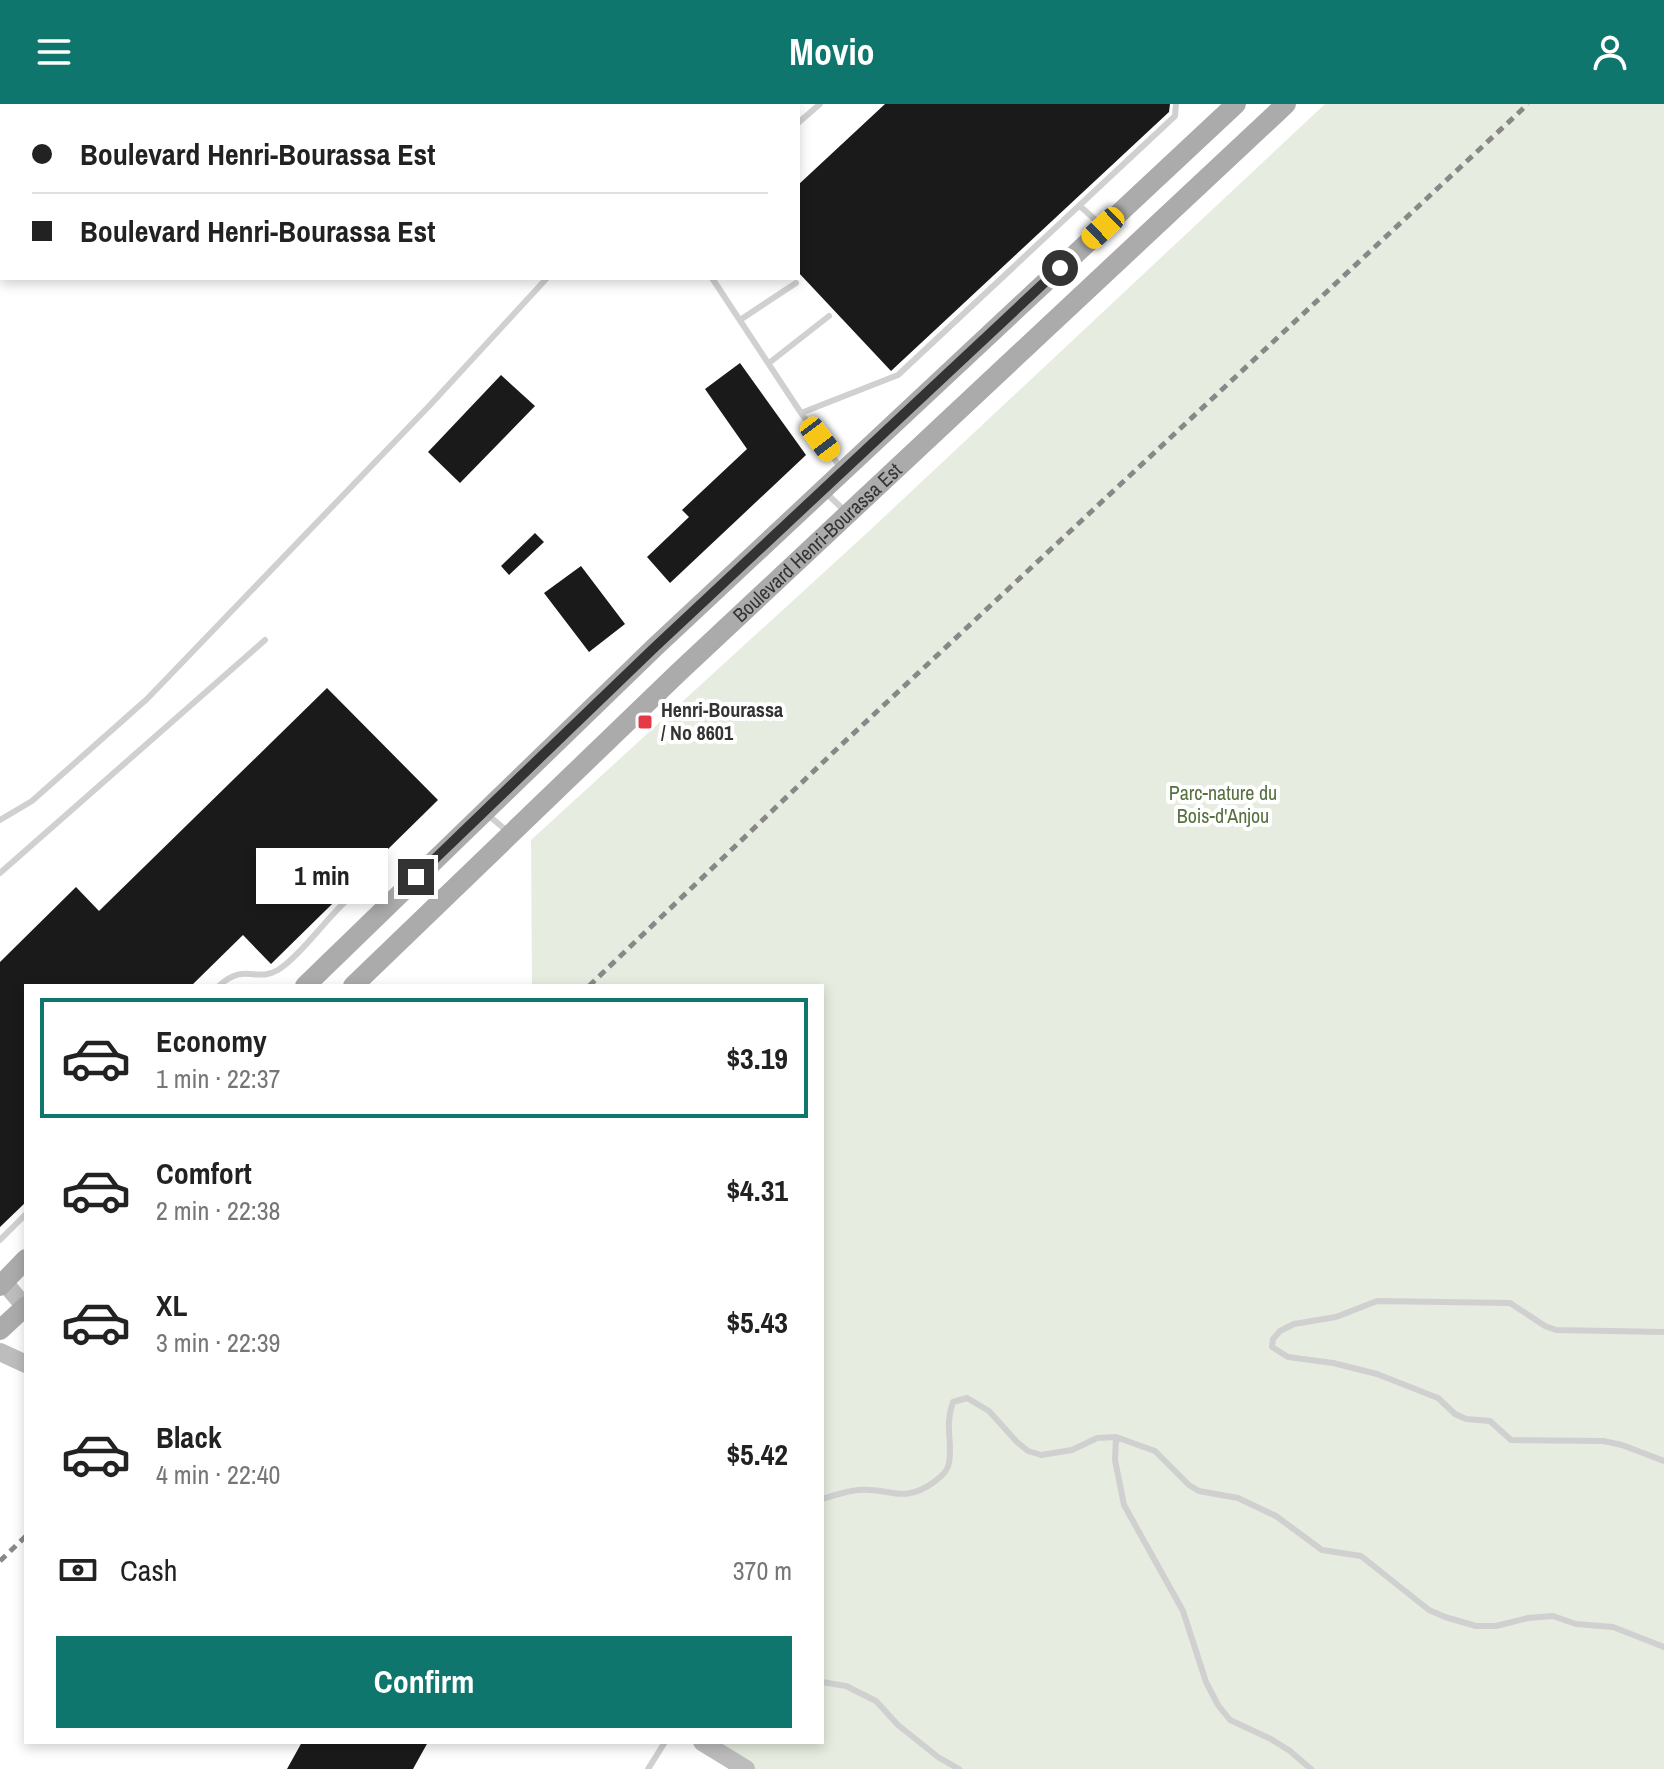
<!DOCTYPE html>
<html lang="en">
<head>
<meta charset="utf-8">
<style>
  :root { --surface:#fff; --page:#f6f6f6; --text:#222; --muted:#767676; --line:#e0e0e0; --accent:#0f766e }
  body { margin:0; font-family:"Archivo Narrow",sans-serif; background:var(--page); color:var(--text); height:100vh; display:flex; flex-direction:column; font-size:30px; white-space:nowrap }
  * { box-sizing:border-box; margin:0 }
  p { font-size:26px; color:var(--muted) }
  .icon { flex:none; width:44px; height:44px; fill:none; stroke:currentColor; stroke-width:2; stroke-linecap:round; stroke-linejoin:round }
  .map { position:relative; flex:1; overflow:hidden }
  .sheet { position:absolute; left:24px; top:880px; width:800px; height:760px; display:flex; flex-direction:column; background:var(--surface); border-radius:0px; box-shadow:0 4px 12px #0003 }
  .sheet>* { flex:none }
  .guide { position:absolute; left:0px; top:0px; width:800px; height:176px; box-shadow:0 4px 12px #0003; display:grid; align-content:center; height:176px; padding:0 32px; background:var(--surface) }
  .end { position:absolute; width:36px; height:36px; margin:-18px; border:10px solid #333; background:#fff; box-shadow:0 0 0 4px #fff }
  .from { border-radius:50% }
  .bubble { position:absolute; height:56px; border-radius:0px; background:var(--surface); box-shadow:0 4px 12px #0003; font-size:26px; font-weight:700; line-height:56px; text-align:center }
  .car { position:absolute; width:24px; height:48px; margin:-24px -12px; border-radius:10px; box-shadow:0 0 6px 2px #0007; background:linear-gradient(#f5c518 24%,#345 0 40%,#f5c518 0 76%,#345 0 86%,#f5c518 0) }
  .guide b { display:flex; align-items:center; gap:28px; height:76px; font-size:30px }
  .guide b+b { border-top:2px solid var(--line) }
  .guide i { width:20px; height:20px; background:var(--text) }
  ul { padding:14px 0 0; list-style:none }
  li { display:flex; align-items:center; gap:24px; height:120px; margin:0 16px 12px; padding:0 16px; border:4px solid transparent; border-radius:0px }
  li div { flex:1 }
  li b { display:block; font-size:30px }
  li em { font-style:normal; font-weight:700 }
  li.on { border-color:var(--accent) }
  li>.icon { width:72px; height:72px; stroke-width:1.5 }
  .pay { display:flex; align-items:center; gap:20px; height:88px; padding:0 32px; font-size:30px }
  .pay p { margin-inline-start:auto }
  .cta { display:flex; gap:16px; margin-top:auto; padding:16px 32px }
  .cta a { flex:1; height:92px; border-radius:0px; background:var(--accent); color:#fff; font-size:32px; font-weight:700; line-height:92px; text-align:center }
  header { display:flex; justify-content:space-between; align-items:center; height:104px; padding:0 32px; background:var(--accent); color:#fff; font-size:36px; font-weight:700 }
  .map>svg:first-child { display:block }
  .green { fill:#e6ecdf }
  .building { fill:#1a1a1a }
  .lines { fill:none; stroke-linecap:round; stroke-linejoin:round }
  .lane { stroke:#d0d0d0; stroke-width:6 }
  .secondary { stroke:#bdbdbd; stroke-width:18 }
  .primary { stroke:#ababab; stroke-width:20 }
  .rail { stroke:#888; stroke-width:5; stroke-dasharray:8 6; stroke-linecap:butt }
  .route { stroke:#333; stroke-width:10 }
  .poi-dot { fill:#e63946; stroke:#fff; stroke-width:3 }
  .labels { text-anchor:middle; stroke-width:8; stroke-linejoin:round; paint-order:stroke }
  .street-label { font-size:20px; fill:#333; stroke:#fff }
  .poi-label { font-size:20px; font-weight:bold; fill:#333; stroke:#fff; text-anchor:start }
  .park-label { font-size:20px; fill:#56703f; stroke:#fff }
</style>
</head>
<body>
<header><svg class="icon" aria-label="menu" viewBox="0 0 24 24"><path d="M4 6h16M4 12h16M4 18h16"/></svg>Movio<svg class="icon" aria-label="person" viewBox="0 0 24 24"><circle cx="12" cy="8" r="4"/><path d="M4 21q1-7 8-7t8 7"/></svg></header>
<div class="map">
<svg width="1664" height="1665" viewBox="0 0 1664 1665">
  <rect width="100%" height="100%" fill="#fff"/>
  <path class="green" d="M1325,0h339v1665h-917l-44,-27h119v-756h-290l-1,-146 337,-308z"/>
  <path class="building" d="M885,0h285l-1,8 -278,259 -93,-99v-87z
    M740,259l66,92 -136,128 -23,-26 42,-40 -7,-7 65,-61 -42,-60z
    M501,271l34,31 -75,77 -32,-31z
    M535,429l9,9 -35,33 -8,-9z
    M581,462l44,58 -36,28 -45,-59z
    M327,584l111,112 -167,164 -28,-29 -52,51h-165v216l-26,25v-265l76,-75 23,24z
    M302,1638h126l-15,27h-126z"/>
  <g class="lines">
    <path class="lane" d="M705,2l2,-2
      M798,19l22,-19
      M1080,102l21,19
      M712,174l89,135 97,-38 277,-259 1,-12
      M740,216l56,-37
      M769,259l60,-47
      M801,309l40,55
      M825,388l21,20
      M488,711l19,16
      M0,716l32,-19 115,-102 284,-295 116,-126
      M0,769l265,-233
      M219,882c25,-24 37,-3 59,-16 21,-13 48,-51 68,-69l15,-2
      M0,1136l26,-26
      M1664,1228l-108,-2 -11,-4 -35,-23 -133,-2 -41,16 -42,7 -14,7 -7,8 -1,8 16,10 45,6 44,11 61,24 17,16 11,5 24,2 21,19 92,1 19,4 42,16
      M1116,1333l-1,23 9,45 59,106 23,71 12,23 12,15 41,19 19,12 21,18
      M822,1395c11,-3 24,-8 36,-9 32,-3 44,15 76,-8 7,-5 14,-11 15,-19 4,-23 -5,-36 4,-61l14,-4 22,13 28,31 11,9 13,4 31,-5 25,-12 19,-1 39,14 34,34 10,6 39,7 23,11 15,7 46,34 39,6 68,54 16,7 31,9h20l32,-8 25,-2 23,8 37,3 51,20
      M822,1578l24,4 30,15 22,24 40,32 21,12
      M648,1665l17,-27"/>
    <path class="secondary" d="M4,1178l22,26
      M0,1248l26,12
      M702,1638l44,27"/>
    <g class="primary">
      <path d="M305,882l350,-339 581,-543"/>
      <path id="s1" d="M353,882l326,-314 607,-568"/>
      <path d="M0,1182l26,-27"/>
      <path d="M0,1226l26,-24"/>
    </g>
    <path class="rail" d="M64,2l2,-2
      M78,2l2,-2
      M0,70l2,-2
      M0,85l2,-2
      M589,882l251,-240 688,-642
      M0,1457l26,-25"/>
  </g>
  <g class="lines">
    <path class="route" d="M416,773l239,-230 405,-379"/>
  </g>
  <rect class="poi-dot" x="637" y="610" width="16" height="16" rx="4"/>
  <g class="labels">
    <g class="street-label">
      <text dy="7" stroke="none"><textPath href="#s1" startOffset="642">Boulevard Henri-Bourassa Est</textPath></text>
    </g>
    <g class="poi-label">
      <text x="661" y="613">Henri-Bourassa<tspan x="661" dy="23">/ No 8601</tspan></text>
    </g>
    <g class="park-label">
      <text x="1223" y="696">Parc-nature du<tspan x="1223" dy="23">Bois-d'Anjou</tspan></text>
    </g>
  </g>
</svg>
<i class="end from" style="left:1060px;top:164px"></i>
<i class="end" style="left:416px;top:773px"></i>
<div class="bubble" style="left:256px;top:744px;width:132px">1 min</div>
<i class="car" style="left:1103px;top:124px;rotate:227deg"></i>
<i class="car" style="left:820px;top:335px;rotate:143deg"></i>
<div class="guide">
<b><i class="from"></i>Boulevard Henri-Bourassa Est</b>
<b><i></i>Boulevard Henri-Bourassa Est</b>
</div>
<section class="sheet">
<ul>
<li class="on"><svg class="icon" aria-label="car" viewBox="0 0 24 24"><path d="M5 17H2v-5l4-1 3-4h7l3 4 3 1v5h-3M9 17h6M6 11h13"/><circle cx="7" cy="17" r="2"/><circle cx="17" cy="17" r="2"/></svg><div><b>Economy</b><p>1 min · 22:37</p></div><em>$3.19</em></li>
<li><svg class="icon" aria-label="car" viewBox="0 0 24 24"><path d="M5 17H2v-5l4-1 3-4h7l3 4 3 1v5h-3M9 17h6M6 11h13"/><circle cx="7" cy="17" r="2"/><circle cx="17" cy="17" r="2"/></svg><div><b>Comfort</b><p>2 min · 22:38</p></div><em>$4.31</em></li>
<li><svg class="icon" aria-label="car" viewBox="0 0 24 24"><path d="M5 17H2v-5l4-1 3-4h7l3 4 3 1v5h-3M9 17h6M6 11h13"/><circle cx="7" cy="17" r="2"/><circle cx="17" cy="17" r="2"/></svg><div><b>XL</b><p>3 min · 22:39</p></div><em>$5.43</em></li>
<li><svg class="icon" aria-label="car" viewBox="0 0 24 24"><path d="M5 17H2v-5l4-1 3-4h7l3 4 3 1v5h-3M9 17h6M6 11h13"/><circle cx="7" cy="17" r="2"/><circle cx="17" cy="17" r="2"/></svg><div><b>Black</b><p>4 min · 22:40</p></div><em>$5.42</em></li>
</ul>
<div class="pay"><svg class="icon" aria-label="cash" viewBox="0 0 24 24"><path d="M3 7h18v10H3z"/><circle cx="12" cy="12" r="2"/></svg>Cash<p>370 m</p></div>
<div class="cta"><a>Confirm</a></div>
</section>
</div>
</body>
</html>
